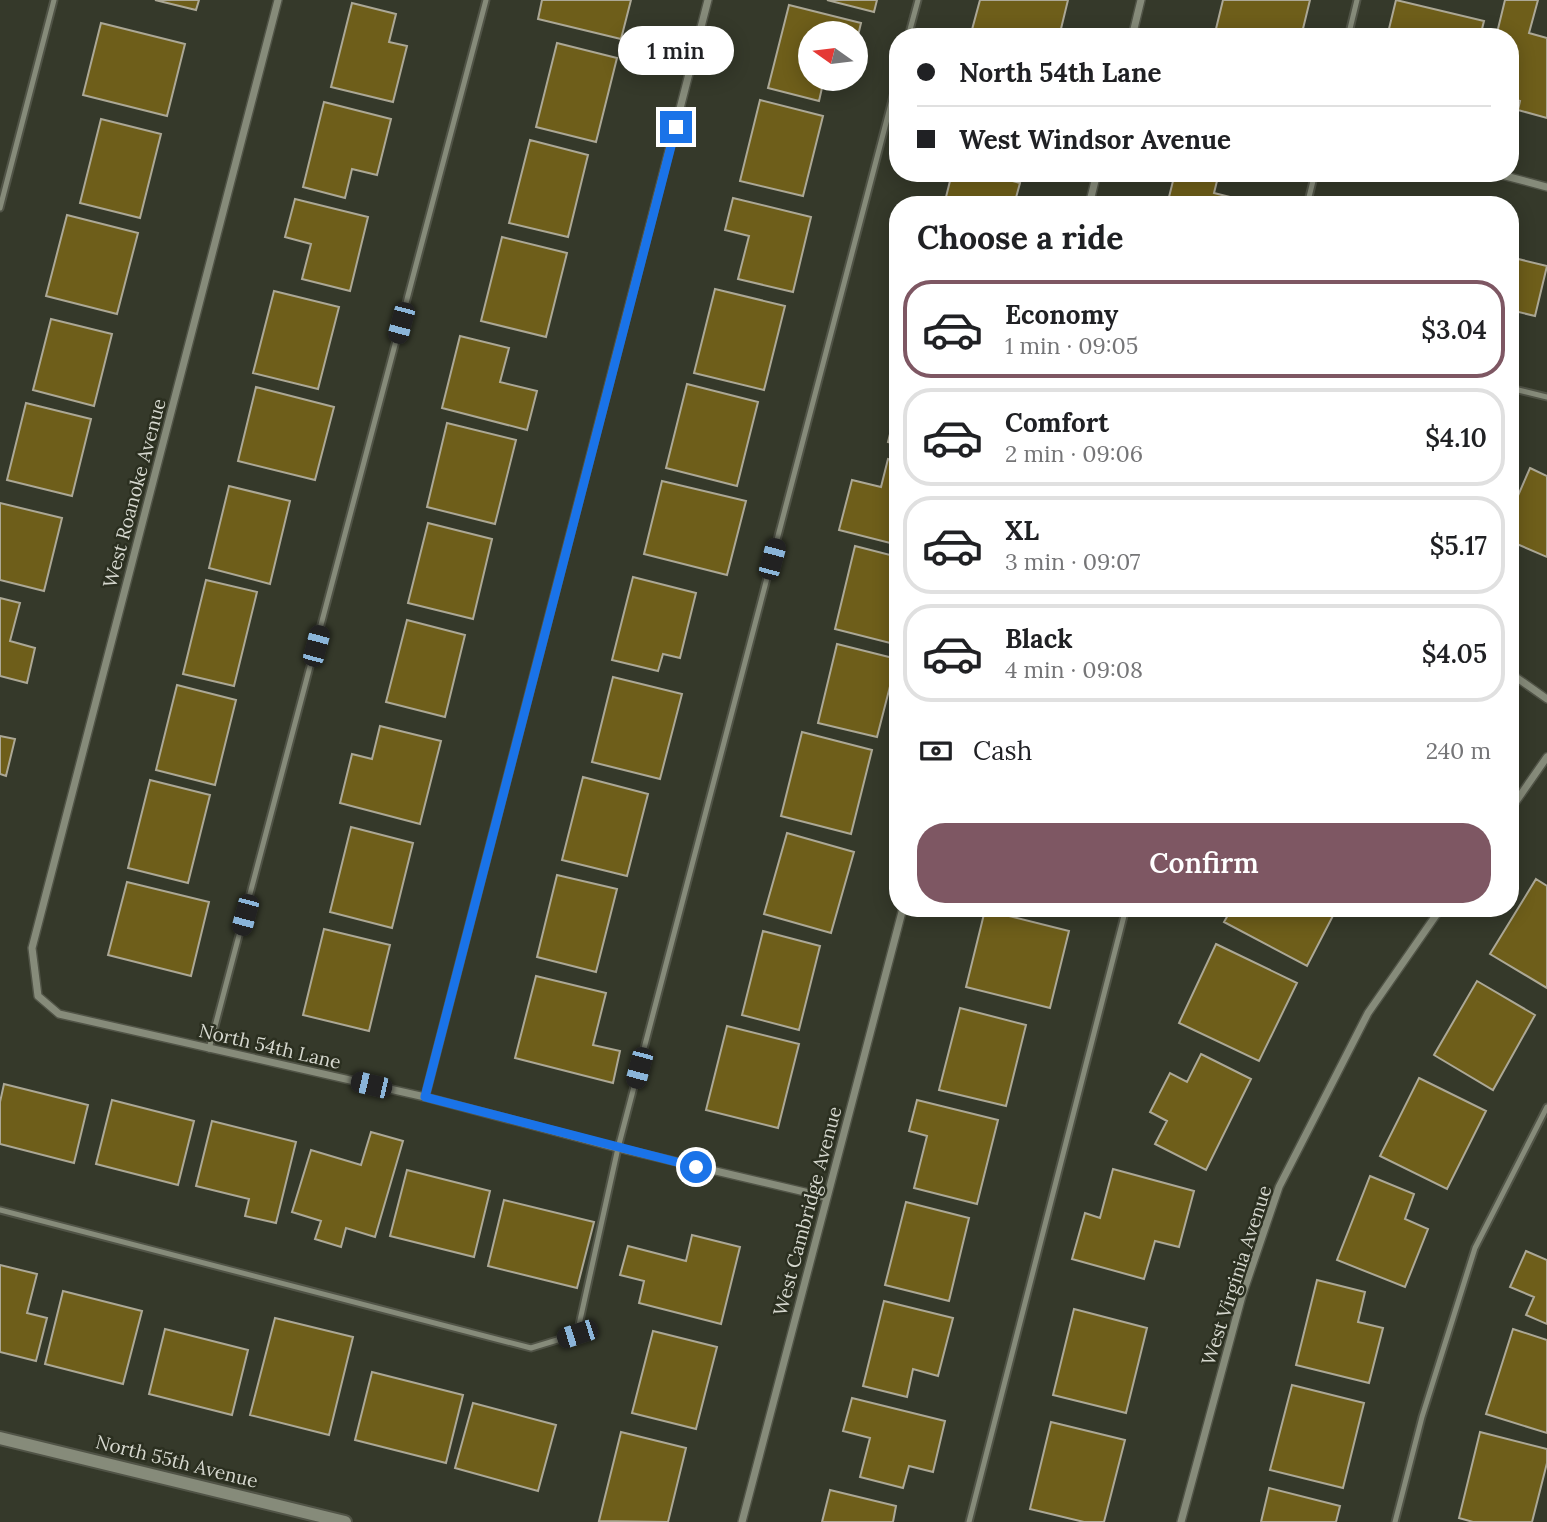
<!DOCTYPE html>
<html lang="en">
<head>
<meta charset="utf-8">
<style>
  :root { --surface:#fff; --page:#f2f2f2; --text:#202124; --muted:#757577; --line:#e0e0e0; --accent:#7e5763 }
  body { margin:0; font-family:Lora,serif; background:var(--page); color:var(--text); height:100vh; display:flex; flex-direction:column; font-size:26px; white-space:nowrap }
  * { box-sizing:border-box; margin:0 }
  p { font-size:23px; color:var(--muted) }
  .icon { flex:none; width:38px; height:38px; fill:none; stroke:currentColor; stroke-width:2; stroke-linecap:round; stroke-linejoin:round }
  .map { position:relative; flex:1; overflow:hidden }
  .panel { position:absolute; left:889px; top:196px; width:630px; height:721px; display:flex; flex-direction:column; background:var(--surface); border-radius:28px; box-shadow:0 4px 18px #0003 }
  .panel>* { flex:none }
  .banner { position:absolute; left:889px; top:28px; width:630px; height:154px; border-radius:28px; box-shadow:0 4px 18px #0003; display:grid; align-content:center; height:154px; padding:0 28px; background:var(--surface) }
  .needle { width:46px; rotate:284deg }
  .buttons { position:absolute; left:798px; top:21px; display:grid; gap:14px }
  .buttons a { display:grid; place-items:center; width:70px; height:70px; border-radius:50%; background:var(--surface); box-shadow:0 4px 18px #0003; font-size:35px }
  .end { position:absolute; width:32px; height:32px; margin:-16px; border:9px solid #1a73e8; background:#fff; box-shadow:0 0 0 4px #fff }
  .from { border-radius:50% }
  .bubble { position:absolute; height:49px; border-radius:24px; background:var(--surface); box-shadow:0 4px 18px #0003; font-size:23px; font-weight:600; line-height:49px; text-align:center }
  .car { position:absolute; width:21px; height:42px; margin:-21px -10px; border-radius:9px; box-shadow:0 0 5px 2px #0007; background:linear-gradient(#222 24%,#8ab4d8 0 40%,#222 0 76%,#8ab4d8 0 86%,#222 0) }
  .banner b { display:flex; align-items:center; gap:24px; height:66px; font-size:26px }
  .banner b+b { border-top:2px solid var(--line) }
  .banner i { width:18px; height:18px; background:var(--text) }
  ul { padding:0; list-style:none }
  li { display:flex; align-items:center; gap:21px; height:98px; margin:0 14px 10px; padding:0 14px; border:4px solid var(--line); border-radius:28px }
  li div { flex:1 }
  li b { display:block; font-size:26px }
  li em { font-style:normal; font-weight:600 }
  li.on { border-color:var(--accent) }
  li>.icon { width:63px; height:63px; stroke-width:1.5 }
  h2 { padding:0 28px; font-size:32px; line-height:84px }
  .pay { display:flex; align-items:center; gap:18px; height:77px; padding:0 28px; font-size:26px }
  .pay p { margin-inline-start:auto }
  .action { display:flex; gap:14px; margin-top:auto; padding:14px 28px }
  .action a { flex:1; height:80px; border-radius:28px; background:var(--accent); color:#fff; font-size:28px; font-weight:600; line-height:80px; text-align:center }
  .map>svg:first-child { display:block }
  .building { fill:#6e5e1a; stroke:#aca896; stroke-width:2 }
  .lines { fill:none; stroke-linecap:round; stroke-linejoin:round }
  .service-casing { stroke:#515447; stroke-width:9 }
  .minor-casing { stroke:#515447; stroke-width:10 }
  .tertiary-casing { stroke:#515447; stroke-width:16 }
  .service { stroke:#868b7a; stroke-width:5 }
  .minor { stroke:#868b7a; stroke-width:7 }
  .tertiary { stroke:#868b7a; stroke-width:12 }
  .route { stroke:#1a73e8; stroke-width:9 }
  .labels { text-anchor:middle; stroke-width:5; stroke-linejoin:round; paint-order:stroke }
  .street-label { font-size:19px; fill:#d6d8cf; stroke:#2b2f20 }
</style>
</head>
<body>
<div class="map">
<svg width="1547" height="1522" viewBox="0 0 1547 1522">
  <rect width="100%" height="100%" fill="#35392a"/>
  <path class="building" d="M155,0h44l-3,10z
    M542,0h89l-10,39 -83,-20z
    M827,0h50l-3,12z
    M980,0h88l-9,37h-89z
    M1223,0h87l-9,37h-87z
    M1396,0l88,21 -4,16h-93z
    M1505,0h33l-9,33 18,5v80l-29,-8 2,-9 -10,-3v-61h-14z
    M352,3l44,11 -7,28 18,4 -14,56 -62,-15z
    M789,5l72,18 -5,21v-11h-46v46h14l-5,22 -51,-13z
    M101,23l84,21 -18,72 -84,-21z
    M557,43l60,15 -21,84 -60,-15z
    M760,100l63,16 -20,80 -63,-15z
    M324,102l67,17 -14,56 -25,-6 -7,29 -42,-11z
    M101,119l60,15 -21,84 -60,-15z
    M530,140l58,15 -20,82 -59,-14z
    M952,173h31l37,10 -6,22h-70z
    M1175,173h44l-5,20 20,5 -2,7h-65z
    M733,198l78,19 -18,75 -55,-13 11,-43 -24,-6z
    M295,199l73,18 -18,74 -48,-12 9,-35 -26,-7z
    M67,215l71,18 -21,81 -71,-18z
    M502,237l65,16 -21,84 -65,-16z
    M1510,257l37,9 -12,50 -25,-6z
    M715,289l70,17 -21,84 -70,-17z
    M274,291l65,16 -21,82 -65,-16z
    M51,319l61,15 -18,72 -61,-16z
    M460,336l49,12 -9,34 37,9 -10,39 -85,-22z
    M687,384l71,18 -21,84 -71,-18z
    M256,387l78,20 -19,73 -77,-19z
    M898,402v43l-10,-3z
    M26,403l65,16 -19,77 -65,-16z
    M447,423l69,17 -21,84 -68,-17z
    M888,459l10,3v83l-59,-15 13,-50 29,7z
    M1530,468l17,8v81l-37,-16v-27z
    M662,481l84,20 -19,74 -83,-21z
    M229,486l61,15 -20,83 -61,-16z
    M0,503l62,15 -18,73 -44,-11z
    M428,523l64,16 -19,80 -65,-16z
    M855,546l43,11v88l-63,-16z
    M633,577l63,16 -16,65 -17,-4 -5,17 -46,-11z
    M206,580l51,12 -23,94 -51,-12z
    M0,598l20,5 -10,38 25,7 -8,35 -27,-7z
    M407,620l58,15 -20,82 -59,-15z
    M837,644l60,15 -20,78 -59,-14z
    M613,677l69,17 -22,85 -68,-17z
    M177,685l59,15 -21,85 -59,-15z
    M380,726l61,15 -21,83 -80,-21 12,-49 20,5z
    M802,732l70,18 -21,84 -70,-18z
    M0,736l15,3 -9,37 -6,-2z
    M583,777l65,17 -21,82 -65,-16z
    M150,780l60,15 -22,88 -60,-15z
    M351,827l62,16 -21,85 -62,-16z
    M787,833l67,19 -23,81 -67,-19z
    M557,875l60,14 -21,83 -59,-15z
    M1536,879l11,7v102l-57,-34z
    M127,882l82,20 -18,74 -83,-21z
    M1232,908h105l-30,58 -83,-44z
    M985,910l84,21 -19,77 -84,-21z
    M324,929l66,16 -21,86 -66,-16z
    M763,931l57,15 -21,84 -57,-15z
    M1216,944l81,39 -38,78 -80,-38z
    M536,976l70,17 -13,52 27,6 -7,32 -98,-25z
    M1477,981l58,34 -42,75 -59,-35z
    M960,1008l66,17 -20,81 -67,-16z
    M727,1026l72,18 -21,84 -72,-18z
    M1201,1054l50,25 -45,91 -51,-26 12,-23 -17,-9 20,-39 17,9z
    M1419,1078l67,33 -39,78 -67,-33z
    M4,1084l84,21 -14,58 -74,-19v-42z
    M112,1100l82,21 -16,64 -82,-21z
    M917,1100l81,20 -21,84 -63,-16 13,-52 -18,-5z
    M212,1121l84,21 -20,81 -31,-7 4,-17 -53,-13z
    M371,1132l32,9 -28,96 -29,-9 -5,19 -26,-8 6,-18 -29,-9 19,-62 50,15z
    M1113,1169l81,22 -15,56 -24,-6 -11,38 -72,-20 13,-46 15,5z
    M407,1170l83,21 -16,66 -84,-21z
    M1370,1176l44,18 -9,25 23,10 -23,58 -68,-27z
    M504,1200l90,22 -17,66 -89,-22z
    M906,1202l63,16 -20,83 -64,-16z
    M692,1235l48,12 -19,77 -82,-21 5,-22 -24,-6 8,-29 58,15z
    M1526,1251l21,9v64l-21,-9 8,-18 -24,-10z
    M0,1265l37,9 -10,39 20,5 -11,43 -36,-9z
    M1317,1280l48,12 -7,30 25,6 -14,55 -73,-18z
    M63,1291l79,20 -19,73 -78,-20z
    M884,1301l69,17 -15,58 -25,-7 -6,28 -44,-11z
    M1074,1309l73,19 -21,85 -73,-18z
    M275,1318l78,19 -24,98 -79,-20z
    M165,1329l83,21 -16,65 -83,-21z
    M1513,1329l34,11v93l-61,-19z
    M653,1331l64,16 -21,82 -64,-16z
    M372,1372l91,23 -17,68 -91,-23z
    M1292,1385l72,18 -21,85 -73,-18z
    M852,1398l93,23 -12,51 -24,-6 -6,22 -43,-11 10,-39 -27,-7z
    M473,1403l83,22 -18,66 -83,-23z
    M1051,1422l74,18 -21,82h-20l-54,-13z
    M621,1432l65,16 -18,74 -69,-1z
    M1480,1432l67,17v14l-15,59h-59l-14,-4z
    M1269,1488l71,18 -4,16h-75z
    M830,1490l66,16 -3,16h-71z"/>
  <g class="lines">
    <defs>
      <path id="service" d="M908,37l10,-37
        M1348,37l9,-37
        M1307,205l8,-32
        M0,208l54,-208
        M1510,388l37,9
        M209,1049l277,-1049
        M0,1210l531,138 46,-14 41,-186 280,-1071
        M969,1522l157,-614
        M1395,1522l27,-105 53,-169 72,-141"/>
      <path id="minor" d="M278,0l-246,948 6,48 21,18 366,83 193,51 208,49
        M1132,37l9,-37
        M1494,173l53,14
        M1089,205l8,-32
        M1510,673l37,26
        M1510,810l37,-53
        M425,1097l283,-1097
        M742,1522l161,-614
        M1181,1522l61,-226 37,-109 89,-174 73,-105"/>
      <path id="tertiary" d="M0,1438l345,84"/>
    </defs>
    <use href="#service" class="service-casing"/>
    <use href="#minor" class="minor-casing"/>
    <use href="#tertiary" class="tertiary-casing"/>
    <use href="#service" class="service"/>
    <use href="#minor" class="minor"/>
    <use href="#tertiary" class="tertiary"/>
  </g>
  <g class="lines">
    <path class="route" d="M676,127l-251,970 271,70"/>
  </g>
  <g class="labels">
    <g class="street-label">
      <text transform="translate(134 493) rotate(-75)" y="7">West Roanoke Avenue</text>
      <text transform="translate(270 1046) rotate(13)" y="7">North 54th Lane</text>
      <text transform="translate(807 1211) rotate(-75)" y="7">West Cambridge Avenue</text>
      <text transform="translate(1236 1275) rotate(-72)" y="7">West Virginia Avenue</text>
      <text transform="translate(177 1461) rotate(14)" y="7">North 55th Avenue</text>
    </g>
  </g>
</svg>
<div class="buttons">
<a><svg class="needle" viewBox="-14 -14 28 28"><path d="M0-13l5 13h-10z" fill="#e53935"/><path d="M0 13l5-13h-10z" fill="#757577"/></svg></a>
</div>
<i class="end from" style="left:696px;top:1167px"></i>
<i class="end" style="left:676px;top:127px"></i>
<div class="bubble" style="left:618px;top:26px;width:116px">1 min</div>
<i class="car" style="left:401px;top:323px;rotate:195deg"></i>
<i class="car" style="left:772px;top:559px;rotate:15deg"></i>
<i class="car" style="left:316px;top:646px;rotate:15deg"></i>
<i class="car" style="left:245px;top:915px;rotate:195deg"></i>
<i class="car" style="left:639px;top:1068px;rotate:195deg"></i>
<i class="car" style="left:371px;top:1085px;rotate:283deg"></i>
<i class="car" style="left:577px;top:1334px;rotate:252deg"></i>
<div class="banner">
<b><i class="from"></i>North 54th Lane</b>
<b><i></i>West Windsor Avenue</b>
</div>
<section class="panel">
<h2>Choose a ride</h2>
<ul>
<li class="on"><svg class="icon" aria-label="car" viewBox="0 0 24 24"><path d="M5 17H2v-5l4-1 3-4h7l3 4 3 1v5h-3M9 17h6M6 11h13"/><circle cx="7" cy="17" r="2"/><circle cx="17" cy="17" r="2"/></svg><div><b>Economy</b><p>1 min · 09:05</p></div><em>$3.04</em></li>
<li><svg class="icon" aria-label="car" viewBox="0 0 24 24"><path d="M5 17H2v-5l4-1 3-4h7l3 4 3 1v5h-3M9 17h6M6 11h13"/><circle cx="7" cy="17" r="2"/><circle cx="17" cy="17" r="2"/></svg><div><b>Comfort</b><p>2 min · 09:06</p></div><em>$4.10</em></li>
<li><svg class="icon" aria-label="car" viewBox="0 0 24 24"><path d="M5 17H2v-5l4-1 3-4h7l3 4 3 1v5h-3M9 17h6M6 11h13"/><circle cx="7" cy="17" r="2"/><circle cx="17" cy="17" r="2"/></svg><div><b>XL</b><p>3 min · 09:07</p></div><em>$5.17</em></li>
<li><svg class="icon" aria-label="car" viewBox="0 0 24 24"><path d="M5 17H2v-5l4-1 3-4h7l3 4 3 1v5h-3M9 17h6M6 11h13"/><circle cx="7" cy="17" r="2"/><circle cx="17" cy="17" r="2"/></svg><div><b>Black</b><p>4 min · 09:08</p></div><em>$4.05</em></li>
</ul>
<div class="pay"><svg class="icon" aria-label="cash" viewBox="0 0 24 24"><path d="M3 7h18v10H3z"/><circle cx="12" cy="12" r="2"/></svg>Cash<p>240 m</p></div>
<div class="action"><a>Confirm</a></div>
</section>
</div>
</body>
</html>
